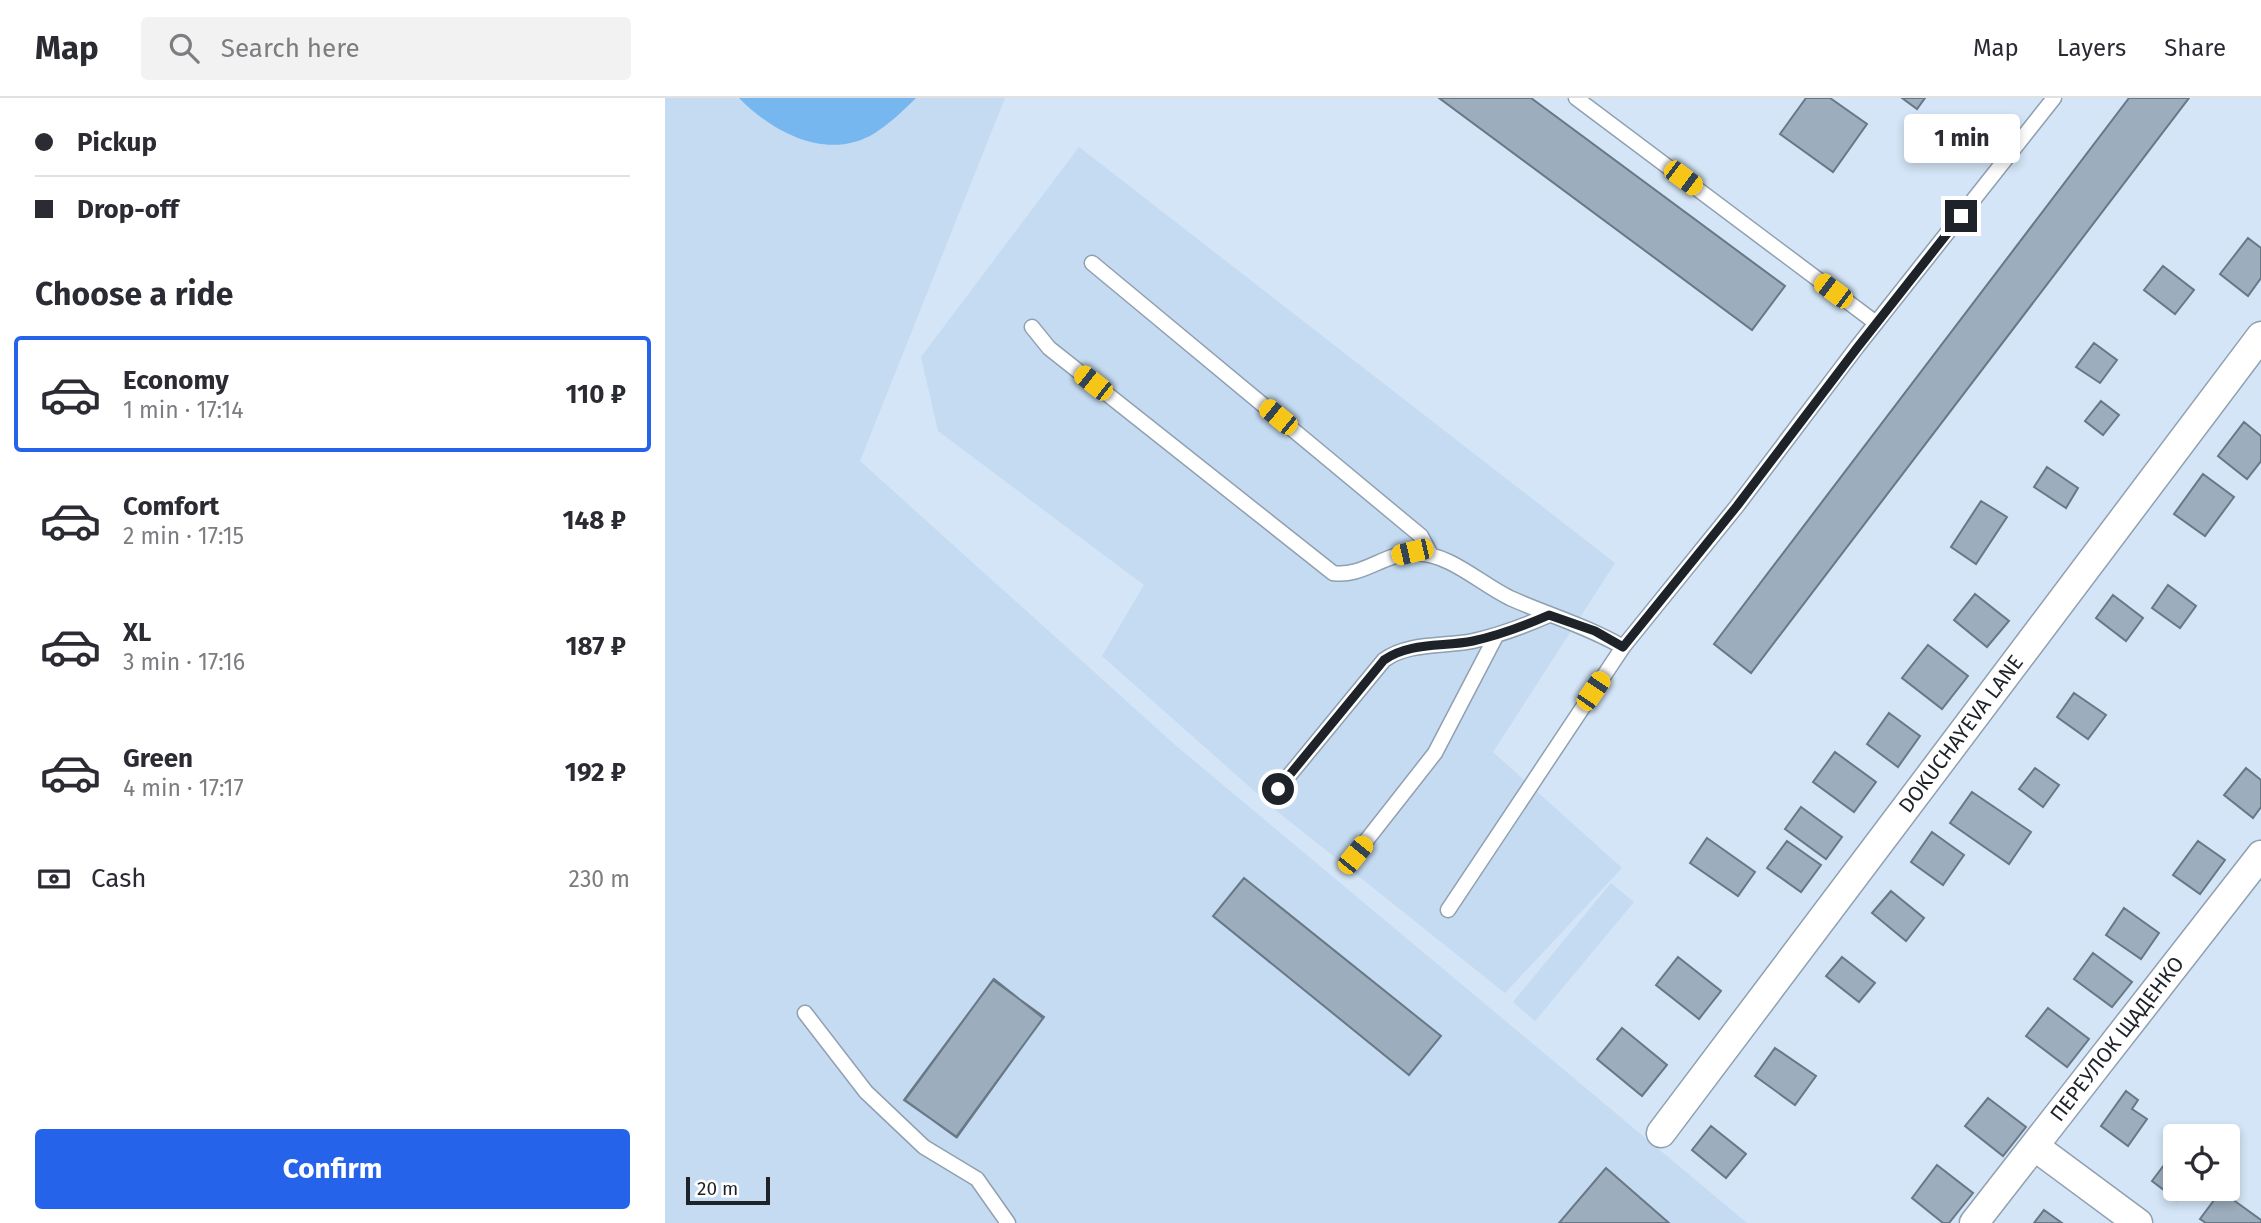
<!DOCTYPE html>
<html lang="en">
<head>
<meta charset="utf-8">
<style>
  :root { --surface:#fff; --page:#f2f2f3; --text:#2b2b33; --muted:#7c7c81; --line:#e1e1e2; --accent:#2563eb }
  body { margin:0; font-family:"Fira Sans",sans-serif; background:var(--page); color:var(--text); height:100vh; display:flex; flex-direction:column; font-size:26px; white-space:nowrap }
  * { box-sizing:border-box; margin:0 }
  p { font-size:23px; color:var(--muted) }
  .icon { flex:none; width:38px; height:38px; fill:none; stroke:currentColor; stroke-width:2; stroke-linecap:round; stroke-linejoin:round }
  .map { position:relative; flex:1; overflow:hidden }
  .panel { display:flex; flex-direction:column; background:var(--surface); width:665px }
  .panel>* { flex:none }
  .top-card { display:grid; align-content:center; height:154px; padding:0 35px; background:var(--surface) }
  .tools { position:absolute; left:1498px; top:1026px; display:grid; gap:14px }
  .tools a { display:grid; place-items:center; width:77px; height:77px; border-radius:7px; background:var(--surface); box-shadow:0 4px 10px #0003; font-size:35px }
  .scale { position:absolute; left:21px; bottom:18px; width:84px; box-sizing:border-box; padding-left:7px; border:4px solid #1d2329; border-top:0; font-size:19px; line-height:24px; white-space:nowrap; color:#1d2329; -webkit-text-stroke:5px #fff; paint-order:stroke }
  .end { position:absolute; width:32px; height:32px; margin:-16px; border:9px solid #1d2329; background:#fff; box-shadow:0 0 0 4px #fff }
  .from { border-radius:50% }
  .bubble { position:absolute; height:49px; border-radius:7px; background:var(--surface); box-shadow:0 4px 10px #0003; font-size:23px; font-weight:700; line-height:49px; text-align:center }
  .car { position:absolute; width:21px; height:42px; margin:-21px -10px; border-radius:9px; box-shadow:0 0 5px 2px #0007; background:linear-gradient(#f5c518 24%,#345 0 40%,#f5c518 0 76%,#345 0 86%,#f5c518 0) }
  .top-card b { display:flex; align-items:center; gap:24px; height:66px; font-size:26px }
  .top-card b+b { border-top:2px solid var(--line) }
  .top-card i { width:18px; height:18px; background:var(--text) }
  ul { padding:0; list-style:none }
  li { display:flex; align-items:center; gap:21px; height:116px; margin:0 14px 10px; padding:0 21px; border:4px solid transparent; border-radius:7px }
  li div { flex:1 }
  li b { display:block; font-size:26px }
  li em { font-style:normal; font-weight:700 }
  li.selected { border-color:var(--accent) }
  li>.icon { width:63px; height:63px; stroke-width:1.5 }
  h2 { padding:0 35px; font-size:32px; line-height:84px }
  .pay { display:flex; align-items:center; gap:18px; height:77px; padding:0 35px; font-size:26px }
  .pay p { margin-inline-start:auto }
  .action { display:flex; gap:14px; margin-top:auto; padding:14px 35px }
  .action a { flex:1; height:80px; border-radius:7px; background:var(--accent); color:#fff; font-size:28px; font-weight:700; line-height:80px; text-align:center }
  header { display:flex; align-items:center; gap:42px; box-sizing:border-box; height:98px; padding:0 35px; background:var(--surface); border-bottom:2px solid var(--line) }
  header strong { font-size:33px }
  nav { display:flex; gap:38px; margin-inline-start:auto; font-size:24px }
  .search { width:490px; height:63px; background:var(--page); display:flex; align-items:center; gap:18px; box-sizing:border-box; padding:0 24px; border-radius:7px; color:var(--muted); font-size:26px }
  main { display:flex; flex:1; min-height:0 }
  .map>svg:first-child { display:block }
  .built { fill:#c4dbf2 }
  .forest { fill:#77b7f0 }
  .building { fill:#9cadbd; stroke:#687887; stroke-width:2 }
  .lines { fill:none; stroke-linecap:round; stroke-linejoin:round }
  .lane-casing { stroke:#90a0b0; stroke-width:17 }
  .street-casing { stroke:#90a0b0; stroke-width:31 }
  .lane { stroke:#fff; stroke-width:14 }
  .street { stroke:#fff; stroke-width:28 }
  .route { stroke:#1d2329; stroke-width:9 }
  .labels { text-anchor:middle; stroke-width:7; stroke-linejoin:round; paint-order:stroke }
  .street-label { font-size:21px; fill:#1d2329; stroke:#fff }
</style>
</head>
<body>
<header>
<strong>Map</strong>
<div class="search"><svg class="icon" aria-label="search" viewBox="0 0 24 24"><circle cx="10" cy="10" r="6"/><path d="M15 15l6 6"/></svg>Search here</div>
<nav><a>Map</a><a>Layers</a><a>Share</a></nav>
</header>
<main>
<section class="panel">
<div class="top-card">
<b><i class="from"></i>Pickup</b>
<b><i></i>Drop-off</b>
</div>
<h2>Choose a ride</h2>
<ul>
<li class="selected"><svg class="icon" aria-label="car" viewBox="0 0 24 24"><path d="M5 17H2v-5l4-1 3-4h7l3 4 3 1v5h-3M9 17h6M6 11h13"/><circle cx="7" cy="17" r="2"/><circle cx="17" cy="17" r="2"/></svg><div><b>Economy</b><p>1 min · 17:14</p></div><em>110 ₽</em></li>
<li><svg class="icon" aria-label="car" viewBox="0 0 24 24"><path d="M5 17H2v-5l4-1 3-4h7l3 4 3 1v5h-3M9 17h6M6 11h13"/><circle cx="7" cy="17" r="2"/><circle cx="17" cy="17" r="2"/></svg><div><b>Comfort</b><p>2 min · 17:15</p></div><em>148 ₽</em></li>
<li><svg class="icon" aria-label="car" viewBox="0 0 24 24"><path d="M5 17H2v-5l4-1 3-4h7l3 4 3 1v5h-3M9 17h6M6 11h13"/><circle cx="7" cy="17" r="2"/><circle cx="17" cy="17" r="2"/></svg><div><b>XL</b><p>3 min · 17:16</p></div><em>187 ₽</em></li>
<li><svg class="icon" aria-label="car" viewBox="0 0 24 24"><path d="M5 17H2v-5l4-1 3-4h7l3 4 3 1v5h-3M9 17h6M6 11h13"/><circle cx="7" cy="17" r="2"/><circle cx="17" cy="17" r="2"/></svg><div><b>Green</b><p>4 min · 17:17</p></div><em>192 ₽</em></li>
</ul>
<div class="pay"><svg class="icon" aria-label="cash" viewBox="0 0 24 24"><path d="M3 7h18v10H3z"/><circle cx="12" cy="12" r="2"/></svg>Cash<p>230 m</p></div>
<div class="action"><a>Confirm</a></div>
</section>
<div class="map">
<svg width="1596" height="1125" viewBox="0 0 1596 1125">
  <rect width="100%" height="100%" fill="#d3e5f6"/>
  <path class="built" d="M0,0h340l-145,363 314,283 573,479h-1082z
    M414,49l536,416 -122,189 129,116 -117,125 -227,-181 -176,-156 42,-71 -206,-154 -17,-74z
    M946,785l23,19 -99,119 -22,-19z"/>
  <path class="forest" d="M74,0h177c-13,13 -26,25 -41,35 -47,29 -102,0 -136,-35z"/>
  <path class="building" d="M774,0h92l254,188 -33,44z
    M1141,0h24l37,26 -34,48 -53,-38z
    M1237,0h23l-8,11z
    M1464,0h60l-438,575 -37,-29z
    M1583,140l13,10v30l-13,18 -28,-22z
    M1498,168l31,24 -19,24 -31,-24z
    M1429,245l23,17 -17,23 -24,-16z
    M1436,303l18,14 -16,20 -18,-14z
    M1579,324l17,14v25l-14,18 -29,-23z
    M1382,369l31,21 -12,20 -32,-21z
    M1538,376l31,23 -29,39 -31,-22z
    M1316,403l26,16 -31,47 -25,-17z
    M1503,487l28,21 -16,22 -28,-20z
    M1310,496l34,27 -22,26 -33,-27z
    M1448,497l30,23 -17,23 -30,-23z
    M1263,547l40,31 -26,33 -40,-31z
    M1409,595l32,22 -18,24 -31,-22z
    M1224,615l31,23 -22,31 -31,-23z
    M1170,654l41,30 -22,30 -41,-30z
    M1370,670l24,17 -16,22 -24,-18z
    M1581,670l15,12v27l-8,11 -29,-23z
    M1307,694l59,40 -22,32 -59,-41z
    M1136,709l41,30 -16,22 -41,-30z
    M1267,734l32,23 -21,30 -32,-23z
    M1042,740l48,34 -17,24 -48,-33z
    M1122,743l34,24 -20,27 -34,-24z
    M1533,743l27,19 -25,34 -27,-19z
    M579,780l197,158 -32,39 -196,-159z
    M1226,793l33,27 -18,23 -34,-28z
    M1459,810l35,25 -18,26 -35,-24z
    M1428,855l39,29 -20,25 -38,-28z
    M1013,859l43,34 -22,28 -43,-34z
    M1177,859l33,26 -16,19 -33,-26z
    M329,881l49,39 -86,119 -53,-37z
    M328,882l51,37 -88,120 -51,-37z
    M1383,910l41,31 -22,28 -41,-31z
    M957,930l45,37 -25,31 -45,-37z
    M1110,950l41,28 -21,29 -40,-29z
    M1461,993l12,9 -6,9 15,10 -19,27 -27,-20z
    M1323,1000l38,29 -23,29 -38,-30z
    M1046,1028l35,28 -20,24 -34,-28z
    M1508,1055l2,1v34h11l-9,12 -25,-19z
    M1272,1067l36,28 -24,30h-6l-31,-25z
    M941,1070l63,55h-110z
    M1556,1093l40,29v3h-55l-6,-4z
    M1379,1112l18,13h-28z"/>
  <g class="lines">
    <defs>
      <path id="lane" d="M911,0l300,225
        M427,165l329,273 10,19
        M367,229l17,21 284,225c29,5 52,-21 82,-20 36,1 64,30 95,45 38,17 77,28 113,49
        M613,691l106,-129c25,-18 59,-13 89,-19 27,-6 51,-15 76,-26
        M690,757l80,-102 61,-117
        M783,812l175,-263 114,-141 120,-159 197,-249
        M140,915l61,79 58,55 53,32 31,44"/>
      <path id="street" d="M996,1035l600,-797
        M1369,1048l104,77
        M1309,1125l287,-368"/>
    </defs>
    <use href="#lane" class="lane-casing"/>
    <use href="#street" class="street-casing"/>
    <use href="#lane" class="lane"/>
    <use href="#street" class="street"/>
  </g>
  <g class="lines">
    <path class="route" d="M613,691l106,-129c25,-18 59,-13 89,-19 27,-6 51,-15 76,-26l46,16 28,16 114,-141 120,-158 104,-132"/>
  </g>
  <g class="labels">
    <g class="street-label">
      <text transform="translate(1296 636) rotate(-53)" y="7">DOKUCHAYEVA LANE</text>
      <text transform="translate(1452 941) rotate(-52)" y="7">ПЕРЕУЛОК ЩАДЕНКО</text>
    </g>
  </g>
</svg>
<div class="tools">
<a><svg class="icon" aria-label="locate" viewBox="0 0 24 24"><circle cx="12" cy="12" r="6"/><path d="M12 2v4M12 18v4M2 12h4M18 12h4"/></svg></a>
</div>
<div class="scale">20 m</div>
<i class="end from" style="left:613px;top:691px"></i>
<i class="end" style="left:1296px;top:118px"></i>
<div class="bubble" style="left:1239px;top:16px;width:116px">1 min</div>
<i class="car" style="left:1018px;top:80px;rotate:127deg"></i>
<i class="car" style="left:1168px;top:193px;rotate:307deg"></i>
<i class="car" style="left:428px;top:285px;rotate:308deg"></i>
<i class="car" style="left:613px;top:319px;rotate:309deg"></i>
<i class="car" style="left:747px;top:454px;rotate:257deg"></i>
<i class="car" style="left:928px;top:593px;rotate:34deg"></i>
<i class="car" style="left:690px;top:757px;rotate:39deg"></i>
</div>
</main>
</body>
</html>
